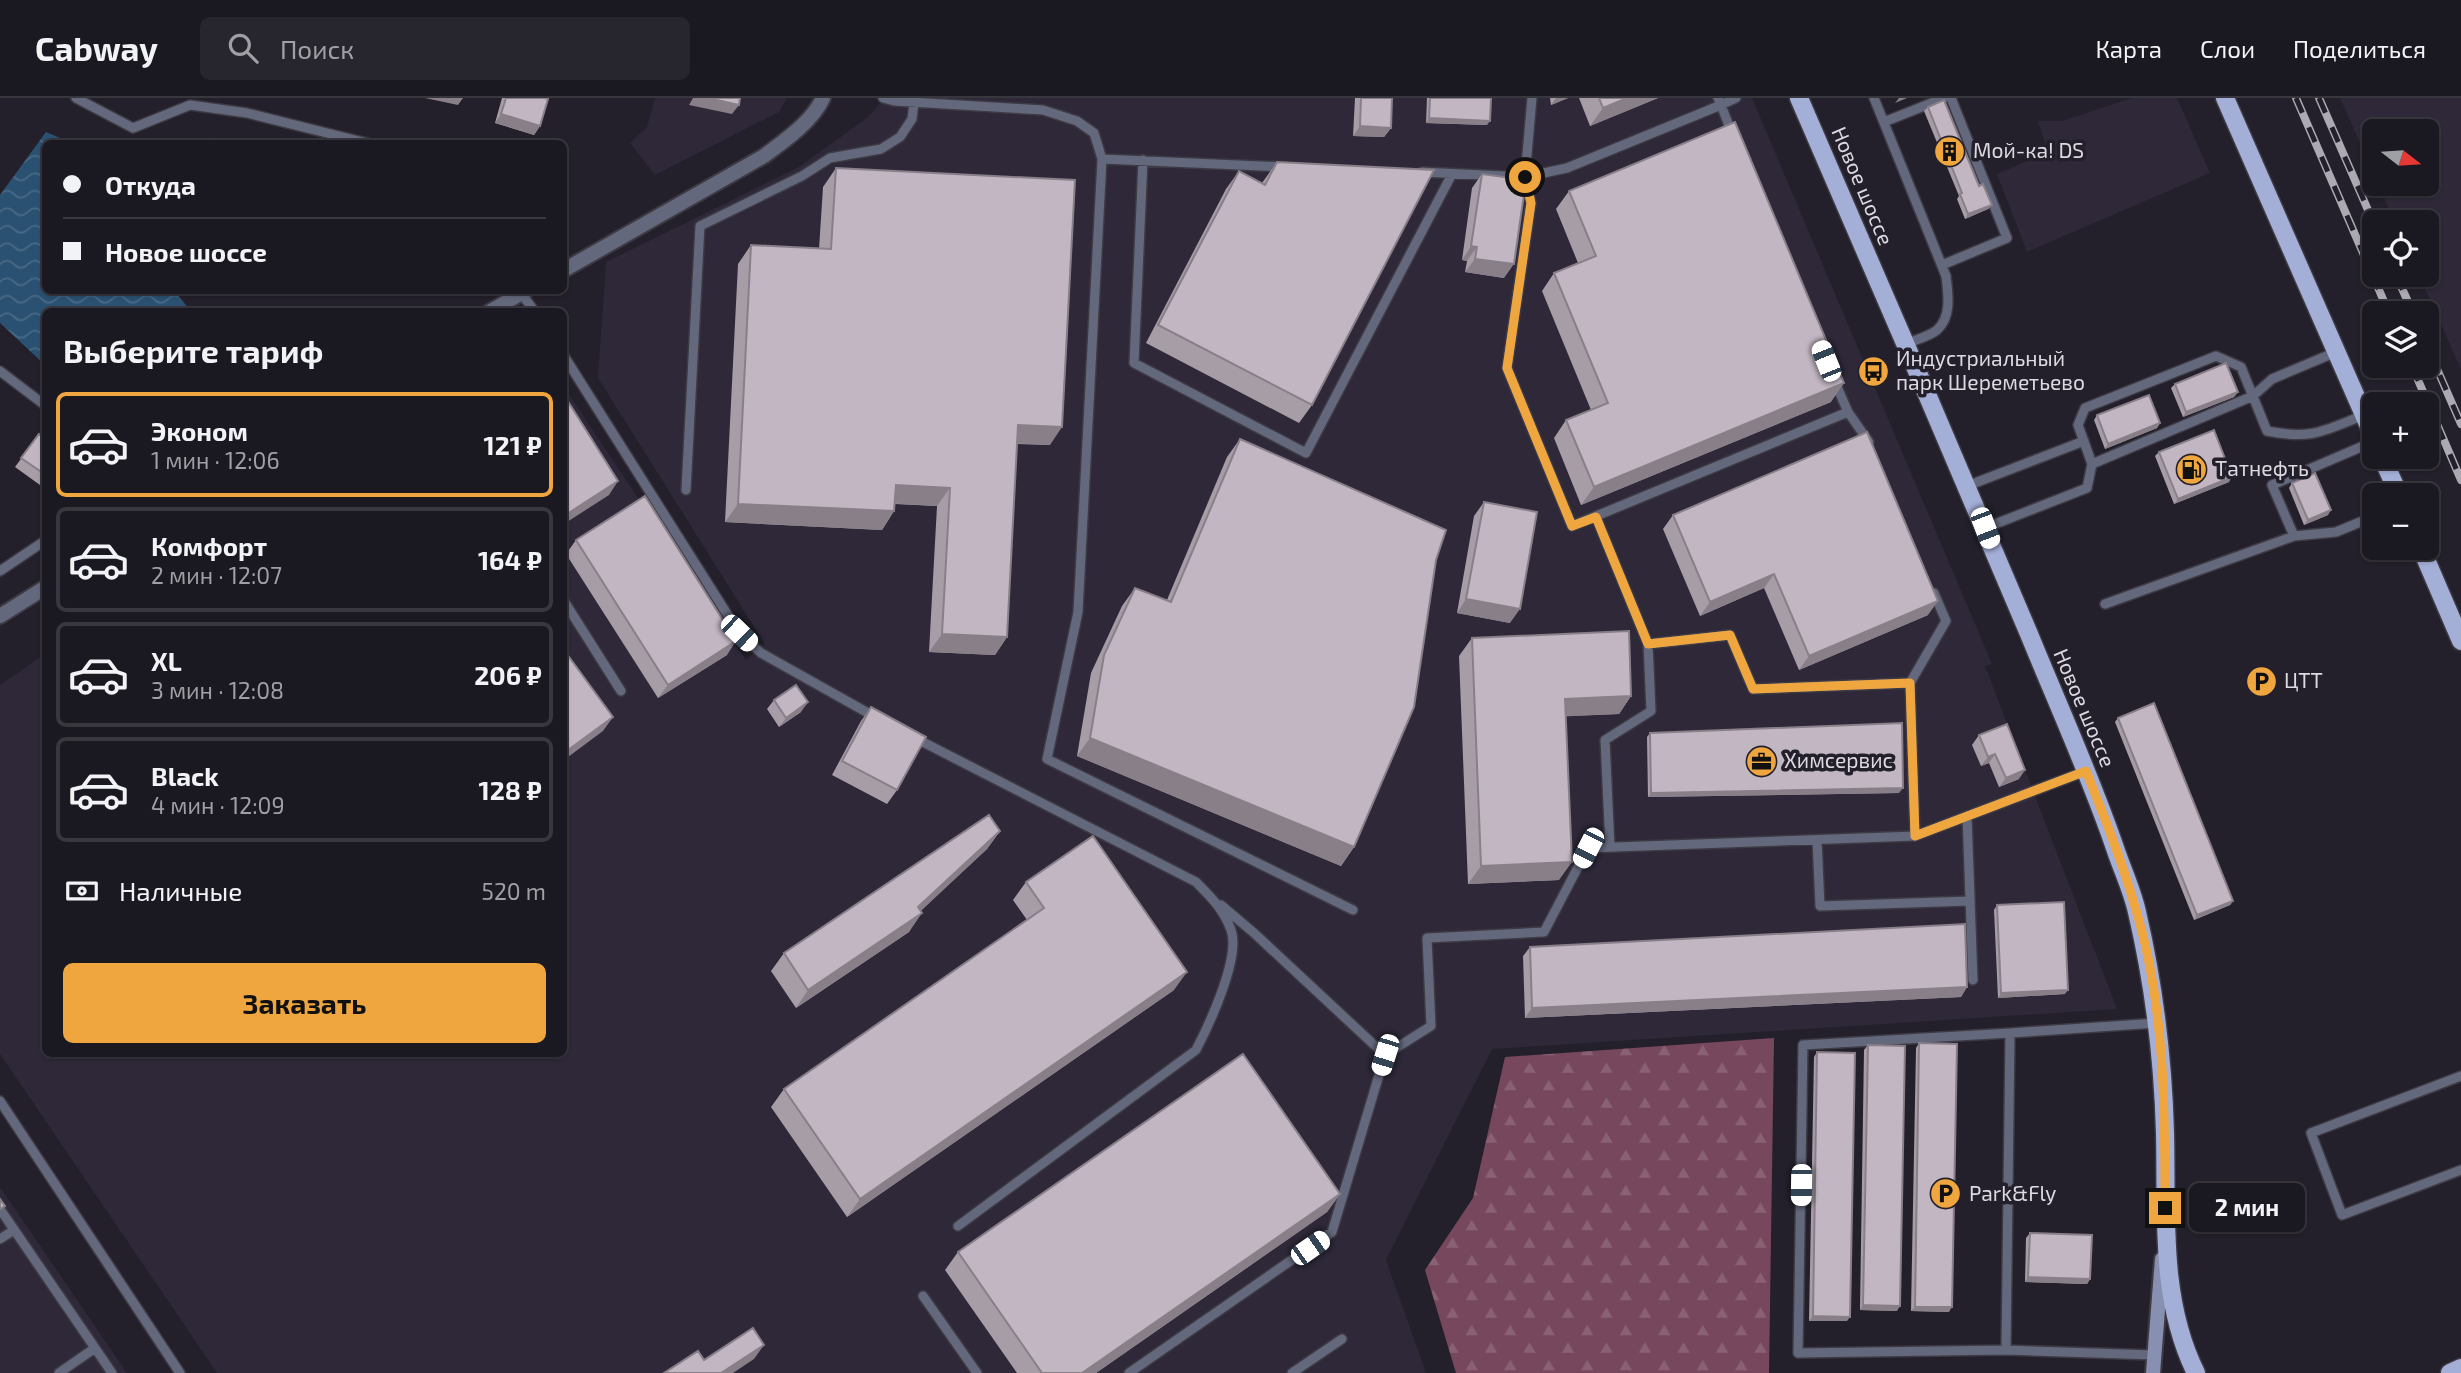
<!DOCTYPE html>
<html lang="ru">
<head>
<meta charset="utf-8">
<style>
  :root { --surface:#1a1820; --page:#27252d; --text:#f1f3f6; --muted:#9fa0a5; --line:#38373e; --accent:#f0a63f }
  body { margin:0; font-family:"Exo 2",sans-serif; background:var(--page); color:var(--text); height:100vh; display:flex; flex-direction:column; font-size:26px; white-space:nowrap }
  * { box-sizing:border-box; margin:0 }
  p { font-size:23px; color:var(--muted) }
  .icon { flex:none; width:38px; height:38px; fill:none; stroke:currentColor; stroke-width:2; stroke-linecap:round; stroke-linejoin:round }
  .map { position:relative; flex:1; overflow:hidden }
  .drawer { position:absolute; left:42px; top:210px; width:525px; height:749px; display:flex; flex-direction:column; background:var(--surface); border-radius:10px; box-shadow:0 2px 5px #0004,0 0 0 2px var(--line) }
  .drawer>* { flex:none }
  .top-card { position:absolute; left:42px; top:42px; width:525px; height:154px; border-radius:10px; box-shadow:0 2px 5px #0004,0 0 0 2px var(--line); display:grid; align-content:center; height:154px; padding:0 21px; background:var(--surface) }
  .needle { width:46px; rotate:107deg }
  .buttons { position:absolute; left:2362px; top:21px; display:grid; gap:14px }
  .buttons a { display:grid; place-items:center; width:77px; height:77px; border-radius:10px; background:var(--surface); box-shadow:0 2px 5px #0004,0 0 0 2px var(--line); font-size:35px }
  .end { position:absolute; width:32px; height:32px; margin:-16px; border:9px solid #f0a63f; background:#111; box-shadow:0 0 0 4px #111 }
  .from { border-radius:50% }
  .bubble { position:absolute; height:49px; border-radius:10px; background:var(--surface); box-shadow:0 2px 5px #0004,0 0 0 2px var(--line); font-size:23px; font-weight:700; line-height:49px; text-align:center }
  .car { position:absolute; width:21px; height:42px; margin:-21px -10px; border-radius:9px; box-shadow:0 0 5px 2px #0007; background:linear-gradient(#fff 24%,#345 0 40%,#fff 0 76%,#345 0 86%,#fff 0) }
  .top-card b { display:flex; align-items:center; gap:24px; height:66px; font-size:26px }
  .top-card b+b { border-top:2px solid var(--line) }
  .top-card i { width:18px; height:18px; background:var(--text) }
  ul { padding:0; list-style:none }
  li { display:flex; align-items:center; gap:21px; height:105px; margin:0 14px 10px; padding:0 7px; border:4px solid var(--line); border-radius:10px }
  li div { flex:1 }
  li b { display:block; font-size:26px }
  li em { font-style:normal; font-weight:700 }
  li.active { border-color:var(--accent) }
  li>.icon { width:63px; height:63px; stroke-width:1.5 }
  h2 { padding:0 21px; font-size:32px; line-height:84px }
  .pay { display:flex; align-items:center; gap:18px; height:77px; padding:0 21px; font-size:26px }
  .pay p { margin-inline-start:auto }
  .action { display:flex; gap:14px; margin-top:auto; padding:14px 21px }
  .action a { flex:1; height:80px; border-radius:10px; background:var(--accent); color:#111; font-size:28px; font-weight:700; line-height:80px; text-align:center }
  header { display:flex; align-items:center; gap:42px; box-sizing:border-box; height:98px; padding:0 35px; background:var(--surface); border-bottom:2px solid var(--line) }
  header strong { font-size:33px }
  nav { display:flex; gap:38px; margin-inline-start:auto; font-size:24px }
  .search { width:490px; height:63px; background:var(--page); display:flex; align-items:center; gap:18px; box-sizing:border-box; padding:0 24px; border-radius:10px; color:var(--muted); font-size:26px }
  .map>svg:first-child { display:block }
  .built { fill:#2e2838 }
  .forest { fill:url(#forest-firs) }
  .water { fill:url(#water-waves) }
  .lines { fill:none; stroke-linecap:round; stroke-linejoin:round }
  .lane-casing { stroke:#3d3a44; stroke-width:12 }
  .street-casing { stroke:#3d3a44; stroke-width:18 }
  .secondary-casing { stroke:#3d3a44; stroke-width:18 }
  .primary-casing { stroke:#3d3a44; stroke-width:21 }
  .lane { stroke:#63687c; stroke-width:9 }
  .street { stroke:#63687c; stroke-width:14 }
  .secondary { stroke:#8790b0; stroke-width:14 }
  .primary { stroke:#a4afd8; stroke-width:18 }
  .rail-casing { stroke:#aca9b2; stroke-width:8 }
  .rail { stroke:#23202b; stroke-width:5; stroke-dasharray:16; stroke-linecap:butt }
  .wall { fill:#a79da7 }
  .shaded-wall { fill:#887f88 }
  .building { fill:#c2b6c2; stroke:#887f88; stroke-width:2 }
  .route { stroke:#f0a63f; stroke-width:9 }
  .labels { text-anchor:middle; stroke-width:7; stroke-linejoin:round; paint-order:stroke }
  .poi-label { font-size:21px; fill:#dcd9e1; stroke:#23202b; text-anchor:start }
  .street-label { font-size:21px; fill:#dcd9e1; stroke:#23202b }
</style>
</head>
<body>
<header>
<strong>Cabway</strong>
<div class="search"><svg class="icon" aria-label="search" viewBox="0 0 24 24"><circle cx="10" cy="10" r="6"/><path d="M15 15l6 6"/></svg>Поиск</div>
<nav><a>Карта</a><a>Слои</a><a>Поделиться</a></nav>
</header>
<div class="map">
<svg width="2461" height="1275" viewBox="0 0 2461 1275">
  <defs>
    <pattern id="forest-firs" width="22" height="20" patternUnits="userSpaceOnUse" patternTransform="scale(1.75)"><rect width="22" height="20" fill="#77475d"/><path d="M5 1l3.5 6h-7zM16 11l3.5 6h-7z" fill="#8a6174"/></pattern>
    <pattern id="water-waves" width="16" height="10" patternUnits="userSpaceOnUse" patternTransform="scale(1.75)"><rect width="16" height="10" fill="#2a5172"/><path d="M0 5q4-4 8 0t8 0" fill="none" stroke="#486986"/></pattern>
  </defs>
  <rect width="100%" height="100%" fill="#23202b"/>
  <path class="built" d="M655,0h132l-8,14 -124,63 -25,-32 17,-16z
    M885,0h867l240,566 -7,2 132,343 -625,40 -106,211 40,113h-1209l-217,-319v-369l45,-31 1,400h518v-667l182,273 19,-16 -167,-266 8,-116 193,-95 68,-49z
    M2132,0h45l33,75 -183,79 -30,-78 51,-22 -10,-31h24z
    M2340,0h121v271l-42,-94h8v-53h-32l-17,-38h49v-53h-52v45z
    M0,1089l127,186h-127z"/>
  <path class="forest" d="M1774,940l-5,335h-313l-31,-103 48,-72 32,-141z"/>
  <path class="water" d="M46,34l14,6 -2,5 -12,1v146l128,1 17,20 -145,1 -1,53 -45,-42v-128z"/>
  <g class="lines">
    <defs>
      <path id="lane" d="M76,0l57,30 57,-23 57,8 124,31
        M883,0l11,3 149,9 34,11 17,12 8,26 -24,453 -31,147 306,151
        M1532,0l-7,79 6,26 -24,165 65,158 276,-114 -13,-30
        M1874,0l72,178c2,17 6,41 -9,54 -7,6 -22,10 -31,14
        M1884,24l60,-24
        M1733,38l-12,-31 15,-7
        M1102,61l184,8
        M1143,62l-9,203 172,90 146,-279
        M1422,74l103,5 42,-9 154,-63 -3,-7
        M1942,167l65,-27 -56,-140
        M521,195l14,19
        M564,258l175,277 22,20 116,65
        M0,273l46,35
        M1848,314l21,30
        M2092,366l161,-68 19,-17 64,-27
        M1967,388l117,-45
        M686,392l14,-264 102,-50 28,-18 51,-9 19,-12 12,-18 2,-16
        M1985,430l102,-40 5,-24 -14,-39 7,-17 131,-52 25,11 26,64c45,9 56,0 97,-16
        M2294,438l-22,-51 103,-44
        M0,473l46,-31
        M564,503l57,90
        M2105,506l189,-68 42,-4 39,-16
        M1910,585l36,-62 -12,-28
        M915,640l281,144c15,15 28,28 35,48 10,27 -22,95 -35,120l-238,176
        M1967,718l6,164
        M1915,738l171,-65
        M1817,742l3,66 150,-5
        M1610,749l-5,-107 46,-29 -3,-67
        M2010,935l-207,12 -5,308 208,-3 148,5
        M1385,957l46,-29 -4,-88 117,-6 44,-84 327,-12 -5,-153 -157,6 -23,-54 -82,9 -52,-127
        M2461,978l-150,57 31,82 119,-45
        M0,1003l180,272
        M0,1111l95,139 -36,25
        M0,1141l14,-9
        M923,1198l54,77
        M95,1250l17,25
        M2006,1252l4,-317 147,-10
        M1129,1275l203,-141 53,-177 -131,-122 -33,-28
        M1292,1275l50,-34"/>
      <path id="street" d="M564,172l200,-114c20,-15 48,-34 59,-58
        M489,214l38,-22
        M0,518l46,-29"/>
      <path id="secondary" d="M2153,1275l9,-114"/>
      <path id="primary" d="M1799,0c77,178 155,357 230,536 29,71 61,141 86,214 7,21 17,42 22,64 17,73 26,146 28,221 2,80 -6,166 31,240
        M2225,0l150,342
        M2382,359l17,38
        M2421,450l40,93
        M2450,1275l11,-5"/>
    </defs>
    <use href="#lane" class="lane-casing"/>
    <use href="#street" class="street-casing"/>
    <use href="#secondary" class="secondary-casing"/>
    <use href="#primary" class="primary-casing"/>
    <use href="#lane" class="lane"/>
    <use href="#street" class="street"/>
    <use href="#secondary" class="secondary"/>
    <use href="#primary" class="primary"/>
    <defs>
      <path id="rail" d="M2296,0l93,215
        M2319,0l56,128
        M2396,177l17,38
        M2427,248l34,78
        M2412,268l49,114"/>
    </defs>
    <use href="#rail" class="rail-casing"/>
    <use href="#rail" class="rail"/>
  </g>
  <path class="wall" d="M502,0h42l-4,28 -6,9 -39,-12z
    M1355,0h37l-1,30 -7,9 -31,-1z
    M1427,0h64l-4,27 -61,-2z
    M1550,0h18l-17,7z
    M1579,0h79l-68,28z
    M1928,9l64,98 -4,4 -23,10 -8,-20 2,-3 -35,-85z
    M1277,64l35,243 -13,18 -153,-80 80,-154 13,-18 23,12z
    M836,70l214,277 -33,-1 -10,193 -12,18 -66,-3 8,-146 -42,-2 -1,7 -12,19 -157,-8 13,-258 13,-19 68,4 4,-62z
    M1482,76l22,104 -39,-6 2,-11 -5,-1 10,-72z
    M1569,93l262,211 -250,103 -27,-67 12,-18 25,-10 -49,-119 12,-18 24,-10 -22,-54z
    M2175,286l63,8 -4,5 -51,20 -12,-29z
    M2097,317l63,8 -3,5 -52,21 -11,-29z
    M39,336l7,5v39l-6,7 -25,-18z
    M1240,341l196,121 -82,287 -13,19 -264,-110 14,-83 31,-67 13,-18 32,12 60,-143z
    M2159,354l70,30 -55,22 -19,-48z
    M2292,385l36,32 -24,10 -15,-37z
    M1484,404l26,121 -53,-10 17,-97z
    M1673,417l255,100 -129,55 -35,-82 -64,28 -37,-87z
    M576,442l151,115 -69,43 -92,-144z
    M1472,540l159,58 -12,18 -53,2 -7,164 -91,4 -9,-228z
    M774,602l27,12 -22,15 -12,-18z
    M871,609l26,83 -10,14 -55,-29 29,-54z
    M2118,620l115,183 -3,4 -36,15 -79,-198z
    M1650,635l249,60 -251,4 -1,-60z
    M1979,637l40,44 -20,8 -10,-24 -8,3 -9,-21z
    M1000,733l-13,18 -67,62 -11,21 -113,76 -25,-37 13,-18z
    M1026,784l148,108 -327,227 -76,-110 13,-18 243,-169 -14,-20z
    M1997,807l68,89 -67,4 -4,-88z
    M1530,849l437,40 -6,10 -436,21 -2,-62z
    M1919,945l30,269 -38,-1 5,-263z
    M1868,947l29,266 -37,-1 4,-260z
    M1817,954l30,269h-38l5,-264z
    M1340,1096l-13,18 -231,161h-79l-72,-103 13,-18z
    M2030,1135l60,46 -3,5 -62,-2 1,-44z"/>
  <path class="shaded-wall" d="M425,0h38l-5,7z
    M693,0h15l31,7 -7,9 -43,-9z
    M1556,0h12l-17,7z
    M1627,0h31l-68,28 13,-18z
    M1899,0h8l-12,5z
    M501,16l39,12 -6,9 -39,-12z
    M1429,20l61,3 -3,4 -61,-2z
    M1360,28l31,2 -7,9 -31,-1z
    M1992,107l-4,4 -23,10 3,-5z
    M1471,148l6,1 -10,14 -5,-1z
    M1475,161l39,5 -10,14 -39,-6z
    M1844,285l-13,19 -250,103 13,-18z
    M2238,294l-4,5 -51,20 3,-5z
    M2160,325l-3,5 -52,21 3,-5z
    M1018,327l44,2 -12,18 -45,-2z
    M2232,379l-3,5 -55,22 4,-5z
    M618,383l-9,14 -45,29v-8z
    M896,387l54,3 -13,18 -54,-3z
    M738,406l156,7 -12,19 -157,-8z
    M2331,412l-3,5 -24,10 4,-5z
    M1774,476l-10,14 -64,28 10,-14z
    M1466,501l54,10 -10,14 -53,-10z
    M1938,503l-10,14 -129,55 10,-14z
    M942,536l65,3 -12,18 -66,-3z
    M736,543l-9,14 -69,43 10,-13z
    M1631,598l-12,18 -67,3 13,-18z
    M808,604l-7,10 -22,15 7,-9z
    M613,619l-10,14 -39,29v-7z
    M1090,640l264,109 -13,19 -264,-110z
    M1995,656l-6,9 -8,3 7,-9z
    M2025,672l-6,9 -20,8 7,-9z
    M1903,690l-4,5 -251,4 3,-4z
    M1000,733l-13,18 -80,75 15,-11 -13,19 -113,76 12,-18 110,-83z
    M1572,764l-13,18 -91,4 13,-18z
    M2233,803l-3,4 -36,15 3,-5z
    M1187,874l-13,18 -327,227 13,-18z
    M1967,889l-6,10 -436,21 7,-10z
    M2068,892l-3,4 -67,4 3,-5z
    M1340,1096l-13,18 -231,161h-14z
    M2028,1179l62,2 -3,5 -62,-2z
    M1863,1207l37,1 -3,5 -37,-1z
    M1915,1209h37l-3,5 -38,-1z
    M1813,1218l37,1 -3,4h-38z
    M764,1247l-10,14 -21,14h-12z"/>
  <path class="building" d="M506,0h38l4,1 -8,27 -39,-12z
    M708,0h32l-1,7z
    M1361,0h31l-1,30 -31,-2z
    M1430,0h61l-1,23 -61,-3z
    M1599,0h28l-24,10z
    M1944,2l35,86 4,-2 9,21 -24,9 -8,-20 2,-1 -34,-86z
    M1735,24l109,261 -250,104 -28,-67 42,-17 -54,-130 42,-17 -27,-65z
    M214,41l29,5h-30z
    M1277,64l157,8 -122,235 -154,-80 81,-154 26,14z
    M836,70l239,12 -13,247 -44,-2 -11,212 -65,-3 8,-146 -54,-3 -2,26 -156,-7 13,-259 80,4z
    M1482,76l44,6 -12,84 -39,-5 2,-12 -6,-1z
    M2226,265l12,29 -52,20 -11,-28z
    M564,297l54,86 -54,35z
    M2149,297l11,28 -52,21 -11,-29z
    M2214,332l18,47 -54,22 -19,-47z
    M1867,334l71,169 -129,55 -35,-82 -64,28 -37,-87z
    M39,336l7,5v36l-25,-17z
    M1240,341l206,91 -10,30 -22,147 -60,140 -264,-109 14,-83 31,-67 36,14z
    M2315,375l16,37 -23,10 -16,-37z
    M645,398l91,145 -68,44 -92,-145z
    M1484,404l53,10 -17,97 -54,-10z
    M1629,533l2,65 -66,3 7,163 -91,4 -9,-228z
    M564,552l49,67 -49,36z
    M796,587l12,17 -22,16 -12,-18z
    M2154,605l79,198 -36,14 -79,-197z
    M871,609l55,30 -29,53 -55,-29z
    M1902,625l1,65 -252,5 -1,-60z
    M2007,626l18,46 -19,8 -11,-24 -7,3 -9,-22z
    M989,717l11,16 -82,76 4,6 -114,77 -24,-37z
    M1093,738l94,136 -327,227 -76,-110 260,-181 -18,-26z
    M2064,804l4,88 -67,3 -4,-88z
    M1965,826l2,63 -435,21 -2,-61z
    M1919,945l38,1 -5,263h-37z
    M1868,947l37,1 -5,260 -37,-1z
    M1817,954l38,1 -5,264 -37,-1z
    M1243,956l97,140 -258,179h-40l-84,-121z
    M0,1101l5,7 -5,3z
    M2030,1135l62,2 -2,44 -62,-2z
    M753,1230l11,17 -43,28h-57l34,-22 6,9z"/>
  <g class="lines">
    <path class="route" d="M1525,79l6,26 -24,165 65,158 24,-9 52,127 82,-9 23,54 157,-6 5,153 171,-65c18,45 36,90 49,136 30,96 30,201 30,301"/>
  </g>
  <defs>
    <symbol id="building-disc" viewBox="-11 -11 22 22"><circle r="9.5" fill="#f0a63f" stroke="#23202b"/><path d="M-4-6H4V6H1V3H-1V6H-4ZM-2.5-4.3h1.7v1.8h-1.7ZM.8-4.3h1.7v1.8H.8ZM-2.5-1h1.7V.8h-1.7ZM.8-1h1.7V.8H.8Z" fill="#111"/></symbol>
    <symbol id="bus-disc" viewBox="-11 -11 22 22"><circle r="9.5" fill="#f0a63f" stroke="#23202b"/><path d="M-5-6H5V4H4V6H2V4H-2V6H-4V4H-5ZM-3.5-4V0h7V-4ZM-3.5 1.2v1.5H-2V1.2ZM2 1.2v1.5H3.5V1.2Z" fill="#111"/></symbol>
    <symbol id="fuel-disc" viewBox="-11 -11 22 22"><circle r="9.5" fill="#f0a63f" stroke="#23202b"/><path d="M-5.5-6h7V0h2V4h1.3V-2.5L3-4.5l.8-.8L6-3V5H2.5V1h-1V6h-7ZM-4.2-4.7v3.2H.2V-4.7Z" fill="#111"/></symbol>
    <symbol id="parking-disc" viewBox="-11 -11 22 22"><circle r="9.5" fill="#f0a63f" stroke="#23202b"/><path d="M-3.5-5.5H1a3.5 3.5 0 0 1 0 7H-1V5.5H-3.5ZM-1-3.4V-.6H.8a1.4 1.4 0 0 0 0-2.8Z" fill="#111"/></symbol>
    <symbol id="office-disc" viewBox="-11 -11 22 22"><circle r="9.5" fill="#f0a63f" stroke="#23202b"/><path d="M-6-3h4V-5.5h4V-3h4V5H-6ZM-1-4.5V-3h2v-1.5ZM-6 0V1H6V0Z" fill="#111"/></symbol>
  </defs>
  <g fill-rule="evenodd">
    <use href="#building-disc" x="1932" y="36" width="35" height="35"/>
    <use href="#bus-disc" x="1856" y="256" width="35" height="35"/>
    <use href="#fuel-disc" x="2174" y="354" width="35" height="35"/>
    <use href="#parking-disc" x="2244" y="566" width="35" height="35"/>
    <use href="#office-disc" x="1744" y="646" width="35" height="35"/>
    <use href="#parking-disc" x="1928" y="1078" width="35" height="35"/>
  </g>
  <g class="labels">
    <g class="poi-label">
      <text x="1973" y="60">Мой-ка! DS</text>
      <text x="1896" y="268">Индустриальный<tspan x="1896" dy="24">парк Шереметьево</tspan></text>
      <text x="2215" y="378">Татнефть</text>
      <text x="2284" y="590">ЦТТ</text>
      <text x="1784" y="670">Химсервис</text>
      <text x="1969" y="1103">Park&amp;Fly</text>
    </g>
    <g class="street-label">
      <text transform="translate(1862 88) rotate(67)" y="7">Новое шоссе</text>
      <text transform="translate(2084 610) rotate(67)" y="7">Новое шоссе</text>
    </g>
  </g>
</svg>
<div class="buttons">
<a><svg class="needle" viewBox="-14 -14 28 28"><path d="M0-13l5 13h-10z" fill="#e53935"/><path d="M0 13l5-13h-10z" fill="#9fa0a5"/></svg></a>
<a><svg class="icon" aria-label="locate" viewBox="0 0 24 24"><circle cx="12" cy="12" r="6"/><path d="M12 2v4M12 18v4M2 12h4M18 12h4"/></svg></a>
<a><svg class="icon" aria-label="layers" viewBox="0 0 24 24"><path d="M12 4l9 5-9 5-9-5zM3 14l9 5 9-5"/></svg></a>
<a>+</a>
<a>−</a>
</div>
<i class="end from" style="left:1525px;top:79px"></i>
<i class="end" style="left:2165px;top:1110px"></i>
<div class="bubble" style="left:2189px;top:1085px;width:116px">2 мин</div>
<i class="car" style="left:1826px;top:263px;rotate:338deg"></i>
<i class="car" style="left:1985px;top:430px;rotate:159deg"></i>
<i class="car" style="left:739px;top:535px;rotate:134deg"></i>
<i class="car" style="left:1588px;top:750px;rotate:207deg"></i>
<i class="car" style="left:1385px;top:957px;rotate:197deg"></i>
<i class="car" style="left:1801px;top:1087px;rotate:181deg"></i>
<i class="car" style="left:1310px;top:1150px;rotate:55deg"></i>
<div class="top-card">
<b><i class="from"></i>Откуда</b>
<b><i></i>Новое шоссе</b>
</div>
<section class="drawer">
<h2>Выберите тариф</h2>
<ul>
<li class="active"><svg class="icon" aria-label="car" viewBox="0 0 24 24"><path d="M5 17H2v-5l4-1 3-4h7l3 4 3 1v5h-3M9 17h6M6 11h13"/><circle cx="7" cy="17" r="2"/><circle cx="17" cy="17" r="2"/></svg><div><b>Эконом</b><p>1 мин · 12:06</p></div><em>121 ₽</em></li>
<li><svg class="icon" aria-label="car" viewBox="0 0 24 24"><path d="M5 17H2v-5l4-1 3-4h7l3 4 3 1v5h-3M9 17h6M6 11h13"/><circle cx="7" cy="17" r="2"/><circle cx="17" cy="17" r="2"/></svg><div><b>Комфорт</b><p>2 мин · 12:07</p></div><em>164 ₽</em></li>
<li><svg class="icon" aria-label="car" viewBox="0 0 24 24"><path d="M5 17H2v-5l4-1 3-4h7l3 4 3 1v5h-3M9 17h6M6 11h13"/><circle cx="7" cy="17" r="2"/><circle cx="17" cy="17" r="2"/></svg><div><b>XL</b><p>3 мин · 12:08</p></div><em>206 ₽</em></li>
<li><svg class="icon" aria-label="car" viewBox="0 0 24 24"><path d="M5 17H2v-5l4-1 3-4h7l3 4 3 1v5h-3M9 17h6M6 11h13"/><circle cx="7" cy="17" r="2"/><circle cx="17" cy="17" r="2"/></svg><div><b>Black</b><p>4 мин · 12:09</p></div><em>128 ₽</em></li>
</ul>
<div class="pay"><svg class="icon" aria-label="cash" viewBox="0 0 24 24"><path d="M3 7h18v10H3z"/><circle cx="12" cy="12" r="2"/></svg>Наличные<p>520 m</p></div>
<div class="action"><a>Заказать</a></div>
</section>
</div>
</body>
</html>
